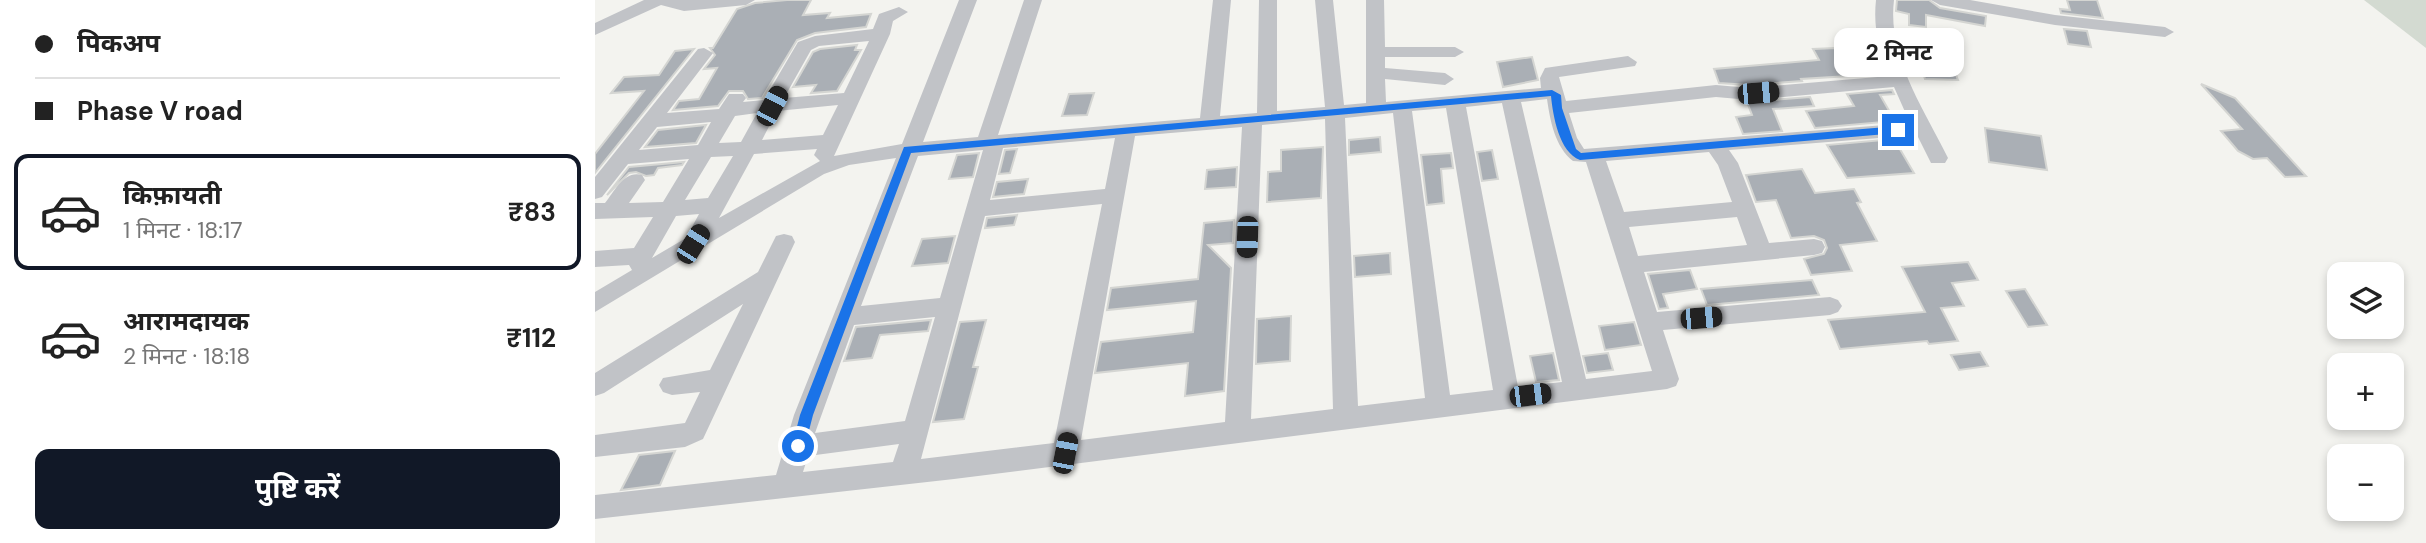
<!DOCTYPE html>
<html lang="hi">
<head>
<meta charset="utf-8">
<style>
  :root { --surface:#fff; --page:#f2f2f2; --text:#222; --muted:#767676; --line:#e0e0e0; --accent:#111827 }
  body { margin:0; font-family:"DM Sans","Noto Sans Devanagari",sans-serif; background:var(--page); color:var(--text); height:100vh; display:flex; flex-direction:column; font-size:26px; white-space:nowrap }
  * { box-sizing:border-box; margin:0 }
  p { font-size:23px; color:var(--muted) }
  .icon { flex:none; width:38px; height:38px; fill:none; stroke:currentColor; stroke-width:2; stroke-linecap:round; stroke-linejoin:round }
  .map { position:relative; flex:1; overflow:hidden }
  .panel { display:flex; flex-direction:column; background:var(--surface); width:595px }
  .panel>* { flex:none }
  .hud { display:grid; align-content:center; height:154px; padding:0 35px; background:var(--surface) }
  .controls { position:absolute; left:1732px; top:262px; display:grid; gap:14px }
  .controls a { display:grid; place-items:center; width:77px; height:77px; border-radius:14px; background:var(--surface); box-shadow:0 4px 10px #0003; font-size:35px }
  .end { position:absolute; width:32px; height:32px; margin:-16px; border:9px solid #1a73e8; background:#fff; box-shadow:0 0 0 4px #fff }
  .from { border-radius:50% }
  .bubble { position:absolute; height:49px; border-radius:14px; background:var(--surface); box-shadow:0 4px 10px #0003; font-size:23px; font-weight:700; line-height:49px; text-align:center }
  .car { position:absolute; width:21px; height:42px; margin:-21px -10px; border-radius:9px; box-shadow:0 0 5px 2px #0007; background:linear-gradient(#222 24%,#8ab4d8 0 40%,#222 0 76%,#8ab4d8 0 86%,#222 0) }
  .hud b { display:flex; align-items:center; gap:24px; height:66px; font-size:26px }
  .hud b+b { border-top:2px solid var(--line) }
  .hud i { width:18px; height:18px; background:var(--text) }
  ul { padding:0; list-style:none }
  li { display:flex; align-items:center; gap:21px; height:116px; margin:0 14px 10px; padding:0 21px; border:4px solid transparent; border-radius:14px }
  li div { flex:1 }
  li b { display:block; font-size:26px }
  li em { font-style:normal; font-weight:700 }
  li.current { border-color:var(--accent) }
  li>.icon { width:63px; height:63px; stroke-width:1.5 }
  .button { display:flex; gap:14px; margin-top:auto; padding:14px 35px }
  .button a { flex:1; height:80px; border-radius:14px; background:var(--accent); color:#fff; font-size:28px; font-weight:700; line-height:80px; text-align:center }
  main { display:flex; flex:1; min-height:0 }
  .map>svg:first-child { display:block }
  .green { fill:#d3dad1 }
  .building { fill:#aaafb5; stroke:#d4d5d2; stroke-width:2 }
  .lines { fill:none; stroke-linecap:round; stroke-linejoin:round }
  .minor { fill:#c1c3c7; fill-rule:evenodd }
  .route { fill:#1a73e8 }
</style>
</head>
<body>
<main>
<section class="panel">
<div class="hud">
<b><i class="from"></i>पिकअप</b>
<b><i></i>Phase V road</b>
</div>
<ul>
<li class="current"><svg class="icon" aria-label="car" viewBox="0 0 24 24"><path d="M5 17H2v-5l4-1 3-4h7l3 4 3 1v5h-3M9 17h6M6 11h13"/><circle cx="7" cy="17" r="2"/><circle cx="17" cy="17" r="2"/></svg><div><b>किफ़ायती</b><p>1 मिनट · 18:17</p></div><em>₹83</em></li>
<li><svg class="icon" aria-label="car" viewBox="0 0 24 24"><path d="M5 17H2v-5l4-1 3-4h7l3 4 3 1v5h-3M9 17h6M6 11h13"/><circle cx="7" cy="17" r="2"/><circle cx="17" cy="17" r="2"/></svg><div><b>आरामदायक</b><p>2 मिनट · 18:18</p></div><em>₹112</em></li>
</ul>
<div class="button"><a>पुष्टि करें</a></div>
</section>
<div class="map">
<svg width="1831" height="543" viewBox="0 0 1831 543">
  <rect width="100%" height="100%" fill="#f3f3ef"/>
  <path class="green" d="M1769,0h62v48z"/>
  <path class="building" d="M192,0h24l-8,15 27,-2 -3,5 44,-4 -5,13 -51,6 -18,7 -35,58 -14,1 -5,-8h-14l-11,15 -45,4 6,-9 20,-2 18,-31 -13,1 11,-14 -5,-7h3l24,-39 18,-6z
    M1302,0h32l11,8 46,8 -1,10 -59,-11v12l-17,-2v-11l-13,-3z
    M1472,0h30l6,18 -42,-5 -1,-4 10,1z
    M1469,29l23,2 4,16 -23,-3z
    M262,45l-2,5h6l-24,41 -26,2 5,-8 -23,2 20,-35 7,-3z
    M1241,48l1,2 30,-1 15,25 -81,5 1,2 -52,4 -31,-2 -5,-14 105,-9 -6,-11z
    M1320,48l23,3 1,13 13,1 6,15 -33,-1z
    M99,49l-99,124v-19l49,-63 -33,2 13,-16 35,-2 16,-24z
    M937,57l6,23 -35,7 -6,-25z
    M1606,84l34,14 71,78 -21,1 -18,-19 -14,1 -15,-8 -17,-20 21,-2z
    M1297,90l2,4 -14,1 15,26 -80,7 -9,-17 48,-5 -7,-12z
    M499,93l-7,22 -25,1 7,-22z
    M1215,97l4,9 -41,3 9,22 -39,3 -7,-17 16,-2 -5,-13z
    M111,125l-10,18 -51,4 13,-17z
    M1390,128l56,8 6,34 -58,-8z
    M785,137l1,15 -32,3v-15z
    M1299,139l20,34 -67,5 -20,-33z
    M728,147l-2,51 -54,4 1,-30 13,-1v-21z
    M422,149l-7,24 -11,1 6,-24z
    M897,150l6,29 -16,2 -5,-29z
    M384,153l-6,24 -24,2 8,-24z
    M856,153l2,15 -12,1 3,34 -17,2 -6,-50z
    M89,162l-2,3 -24,3 -4,7 -8,1 -10,-4 -7,1 -22,22 22,-28z
    M642,167l-1,20 -31,2 2,-19z
    M1207,169l13,24 39,-4 7,13 -4,1 20,38 -37,4 12,26 -41,4 -7,-16 20,-5 3,-6 -3,-8 -10,-4 -23,2 -15,-38 -20,2 -10,-27z
    M433,179l-4,15 -31,3 4,-15z
    M422,215l-3,10 -29,3 2,-10z
    M639,220l-1,23 -25,2 23,23 -7,123 -39,5 3,-33 -93,10 6,-31 92,-10 3,-31 -89,9 4,-22 87,-9 6,-56z
    M360,236l-7,27 -36,3 10,-27z
    M795,253l1,21 -36,3 -1,-21z
    M1373,262l10,18 -26,3 12,23 -23,2 17,33 -29,3 -2,-3 -87,8 -12,-29 97,-8 -23,-45z
    M1095,270l7,19 -34,5 5,14 -9,1 -11,-35z
    M1217,280l7,15 -112,10 -6,-16z
    M1430,289l22,36 -19,2 -22,-36z
    M696,316l-1,45 -34,3 1,-45z
    M336,320l-3,11 -48,4 -8,23 -28,3 12,-34z
    M391,320l-13,47h5l-14,52 -31,3 27,-100z
    M1039,322l7,23 -36,5 -6,-24z
    M1385,352l8,14 -29,4 -8,-15z
    M958,353l6,27 -23,2 -6,-26z
    M1013,353l5,17 -26,3 -4,-17z
    M80,451l-15,34 -39,5 18,-35z"/>
  <g class="lines">
    <path class="minor" d="M49,0h111l-9,5 -62,6 -23,-6 -66,30v-12z
      M364,0h18l-54,142 55,-5 46,-137h18l-44,135 202,-17 13,-118h18l-11,116 37,-3 2,-113h18v111l48,-4 -10,-107h18l11,105 22,-2v-103h18l1,47h70l9,5 -9,5h-70v11l60,5 9,6 -9,6 -60,-6 1,23 155,-14 -1,-10 5,-10 83,-12 9,6 -2,4 -76,11 7,24 150,-16 34,3 139,-12c-10,-26 -16,-48 -13,-76h18c-7,57 30,109 54,158l-3,5h-14l-14,-28 -188,15 9,13 31,80 45,-4 8,2 3,6 -3,6 -8,2 -170,17 13,40 173,-15 8,3 4,6 -4,6 -8,3 -167,15 16,49 -3,7 -9,3 -713,90 -359,40v-24l181,-20 18,-60 102,-257 -47,7 -25,9 -229,138v-20l37,-22 -3,-5 -34,2v-16l39,-3 19,-31 -58,2v-16h10c10,-12 19,-33 37,-28l3,5 -16,23 34,-1 26,-43 -61,5 -26,33 -7,2v-22l103,-128 6,-1 9,5 -46,60 52,-4 10,-15h14l3,4 -3,4 21,-2 34,-58 17,-6 58,-7 6,-15 20,-7 9,5 -15,9 -3,13 -56,122 68,-12zM274,41l-25,52 -60,5 27,-48 8,-4zM1299,87l16,36 -326,26 -7,-11 -8,-25 147,-16 34,3zM952,99c3,21 8,48 26,62l13,1 66,209 -66,8 -65,-277zM907,103l60,279 -44,5 -52,-280zM243,105l-15,30 -61,5 15,-29zM851,108l47,282 -43,5 -38,-284zM162,113l-16,29 -22,1 16,-27zM798,113l32,285 -67,8 -13,-288zM730,119l8,290 -82,10 11,-294zM116,122l-13,23 -59,5 18,-23zM647,127l-17,295 -144,18 54,-304zM520,138l-10,51 -115,11 13,-52zM222,149l-3,6 6,6 -101,57 35,-64zM388,150l-43,148 -79,8 57,-150zM1114,152l9,13 14,37 -108,10 -18,-51zM138,156l-25,42 -23,2 26,-43zM507,204l-48,239 -133,16 64,-243zM104,214l-13,24 -34,20 24,-42zM1142,217l10,28 -109,11 -9,-29zM340,317l-30,104 -90,12 39,-108zM304,444l-6,18 -90,10 5,-16z
      M1336,0h39l85,15 110,12 9,5 -9,5 -110,-12 -115,-20z
      M189,234l8,2 3,6 -92,197 -18,8 -90,10v-22l90,-12 15,-31 -28,3 -9,-3 -4,-7 4,-7 47,-8 33,-66 -139,89 -9,3v-23l163,-101 18,-36z"/>
  </g>
  <path class="route" d="M957,90l9,5 1,13 14,41 5,4 317,-27 5,4 -5,3 -318,27c-21,-8 -27,-44 -29,-64l-640,57 -98,262 -8,31 -7,5 -6,-5 8,-31 104,-268z"/>
</svg>
<div class="controls">
<a><svg class="icon" aria-label="layers" viewBox="0 0 24 24"><path d="M12 4l9 5-9 5-9-5zM3 14l9 5 9-5"/></svg></a>
<a>+</a>
<a>−</a>
</div>
<i class="end from" style="left:203px;top:446px"></i>
<i class="end" style="left:1303px;top:130px"></i>
<div class="bubble" style="left:1239px;top:28px;width:130px">2 मिनट</div>
<i class="car" style="left:1163px;top:93px;rotate:85deg"></i>
<i class="car" style="left:177px;top:106px;rotate:28deg"></i>
<i class="car" style="left:652px;top:237px;rotate:182deg"></i>
<i class="car" style="left:98px;top:244px;rotate:32deg"></i>
<i class="car" style="left:1106px;top:318px;rotate:85deg"></i>
<i class="car" style="left:935px;top:395px;rotate:83deg"></i>
<i class="car" style="left:470px;top:453px;rotate:11deg"></i>
</div>
</main>
</body>
</html>
